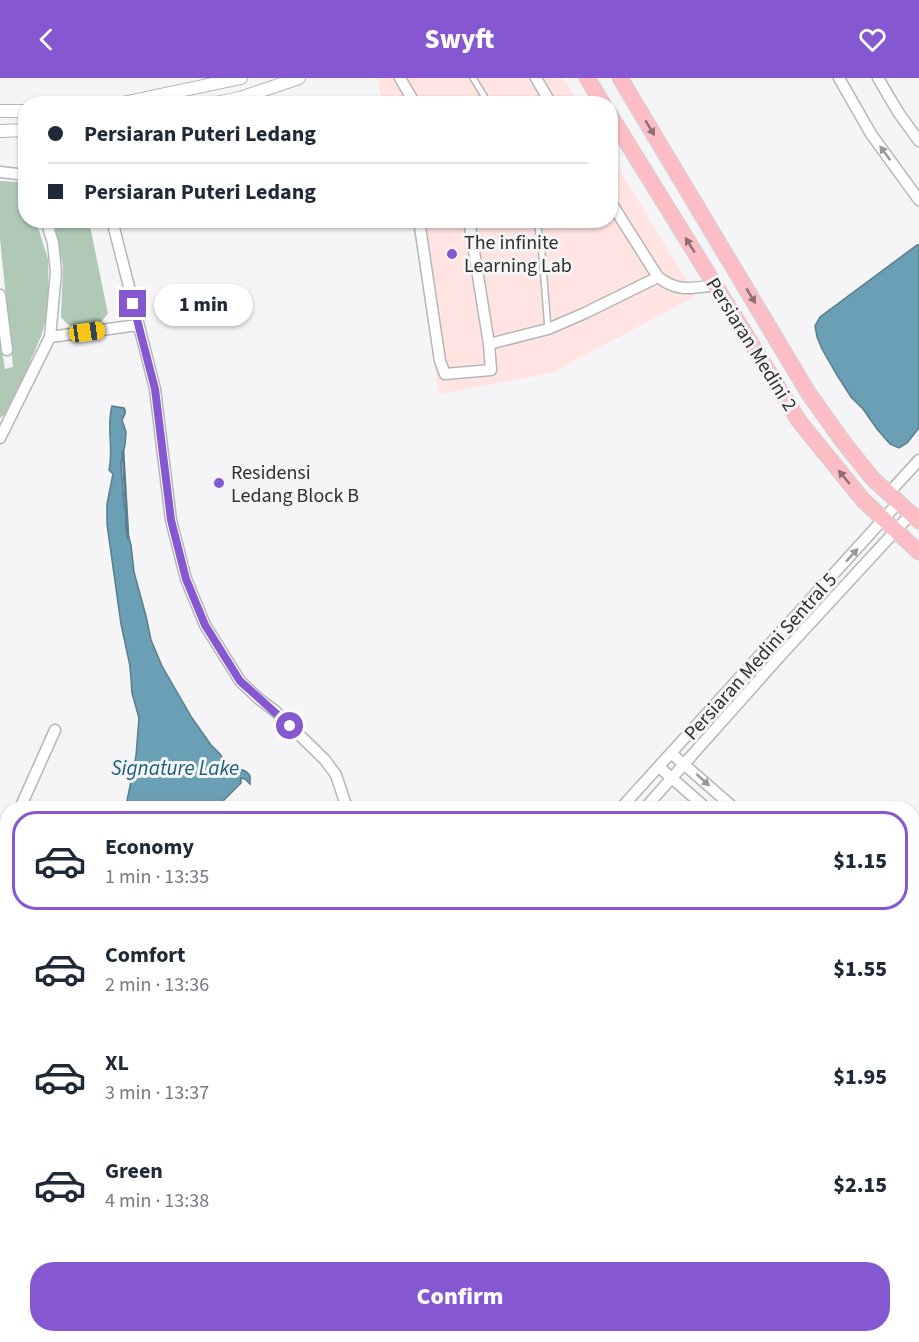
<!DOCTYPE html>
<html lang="en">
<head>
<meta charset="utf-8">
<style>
  :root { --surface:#fff; --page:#f6f6f7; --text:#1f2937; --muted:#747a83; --line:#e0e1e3; --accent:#8557d0 }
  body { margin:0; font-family:"Source Sans 3",sans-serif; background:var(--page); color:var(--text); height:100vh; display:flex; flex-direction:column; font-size:22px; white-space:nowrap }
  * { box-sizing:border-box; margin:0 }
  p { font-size:20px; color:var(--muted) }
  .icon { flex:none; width:33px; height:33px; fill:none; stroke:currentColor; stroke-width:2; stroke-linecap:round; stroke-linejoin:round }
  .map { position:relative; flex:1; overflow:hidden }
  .side { position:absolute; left:0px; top:723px; width:920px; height:542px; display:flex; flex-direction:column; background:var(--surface); border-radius:24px 24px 0 0; box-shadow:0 2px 4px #0004 }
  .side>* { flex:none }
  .guide { position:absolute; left:18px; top:18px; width:600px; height:132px; border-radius:24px; box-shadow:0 2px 4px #0004; display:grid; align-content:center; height:132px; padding:0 30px; background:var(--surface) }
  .end { position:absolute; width:27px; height:27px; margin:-14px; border:8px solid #8557d0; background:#fff; box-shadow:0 0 0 3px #fff }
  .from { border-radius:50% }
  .bubble { position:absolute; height:42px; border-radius:21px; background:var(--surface); box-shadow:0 2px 4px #0004; font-size:20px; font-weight:800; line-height:42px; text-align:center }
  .car { position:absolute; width:18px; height:36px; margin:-18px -9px; border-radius:8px; box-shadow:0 0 4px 2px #0007; background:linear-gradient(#f5c518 24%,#345 0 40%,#f5c518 0 76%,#345 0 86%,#f5c518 0) }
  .guide b { display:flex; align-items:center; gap:21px; height:57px; font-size:22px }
  .guide b+b { border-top:2px solid var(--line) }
  .guide i { width:15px; height:15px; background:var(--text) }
  ul { padding:10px 0 0; list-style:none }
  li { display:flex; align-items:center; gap:18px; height:99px; margin:0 12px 9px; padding:0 18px; border:3px solid transparent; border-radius:24px }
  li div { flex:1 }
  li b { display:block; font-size:22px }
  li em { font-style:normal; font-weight:800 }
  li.current { border-color:var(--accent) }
  li>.icon { width:54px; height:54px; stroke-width:1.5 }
  .button { display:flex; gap:12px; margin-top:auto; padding:12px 30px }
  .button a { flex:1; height:69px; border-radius:24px; background:var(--accent); color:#fff; font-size:24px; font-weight:800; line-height:69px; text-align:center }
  header { display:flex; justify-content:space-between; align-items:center; height:78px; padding:0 30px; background:var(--accent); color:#fff; font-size:27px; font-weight:800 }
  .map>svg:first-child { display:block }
  .commercial { fill:#ffe4e1 }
  .green { fill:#afc9b5 }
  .water { fill:#6a9fb5; stroke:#597e8d; stroke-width:1.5 }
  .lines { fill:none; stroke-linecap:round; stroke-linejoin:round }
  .stream { stroke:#597e8d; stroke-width:3 }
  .service-casing { stroke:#b5b6b7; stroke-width:8 }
  .minor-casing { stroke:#b5b6b7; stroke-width:13 }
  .tertiary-casing { stroke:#b5b6b7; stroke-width:14 }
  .primary-casing { stroke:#d1d1d1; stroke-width:17 }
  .service { stroke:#fff; stroke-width:5 }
  .minor { stroke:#fff; stroke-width:10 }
  .tertiary { stroke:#fff; stroke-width:12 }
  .primary { stroke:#fdbdc4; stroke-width:15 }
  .oneway { fill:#8c6f73 }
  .oneway2 { fill:#989898 }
  .route { stroke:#8557d0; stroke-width:8 }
  .poi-dot { fill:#8557d0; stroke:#f5f5f7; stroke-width:2 }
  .labels { text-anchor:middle; stroke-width:6; stroke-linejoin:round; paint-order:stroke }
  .poi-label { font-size:20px; fill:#303030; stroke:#f5f5f7; text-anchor:start }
  .street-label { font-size:20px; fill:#303030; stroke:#f5f5f7 }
  .water-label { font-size:21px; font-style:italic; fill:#1a5e77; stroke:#f5f5f7 }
</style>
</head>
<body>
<header><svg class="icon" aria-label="back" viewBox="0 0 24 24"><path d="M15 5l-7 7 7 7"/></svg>Swyft<svg class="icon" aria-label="heart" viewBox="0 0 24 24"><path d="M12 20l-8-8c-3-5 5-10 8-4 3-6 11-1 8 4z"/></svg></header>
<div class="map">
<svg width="919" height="1264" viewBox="0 0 919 1264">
  <rect width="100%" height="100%" fill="#f5f5f7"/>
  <path class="commercial" d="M377,0h186l16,25h-196z
    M611,78l85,140 -145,77 -112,21 -26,-173 197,-1z
    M912,1162l7,4v98h-78l3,-7h68z"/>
  <path class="green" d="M0,103l20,1 5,5 1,33 10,1 12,38 1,51 -8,26 -19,45 -18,34 -4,3v-80l5,31 8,-2 -13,-128z
    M54,143h35l19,93 -9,10 -26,2 -6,-2 -6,-7 2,-50z"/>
  <path class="water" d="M917,167h2v183l-12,15 -8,5 -9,-4 -13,-15 -14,-20 -12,-12 -14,-22 -15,-26 -5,-12 -2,-11 5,-9z
    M112,328l12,2c3,4 0,8 -2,12l4,12 -1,13 -4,18 3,42 2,7v16l5,17 3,27 12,44 5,24 11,26 30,52 19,27 9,9 7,11 8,6c6,-3 11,-1 15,5v8l-5,-5 -4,-1v5l-25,25h-93v-1l4,-6 9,-45 3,-38 -7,-25 -2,-27 -9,-42 -14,-100v-20l6,-30 -4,-4c5,-21 -3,-43 3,-64z
    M7,950l1,223 -8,11v-212z"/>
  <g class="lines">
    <path class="stream" d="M123,374l5,86"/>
    <defs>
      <path id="service" d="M473,0l16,26
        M537,142l5,34 6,75
        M850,1264l2,-7"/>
      <path id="minor" d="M400,0l15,26
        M536,0l15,26
        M839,0l32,56 48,66
        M878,0l20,34 21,29
        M0,94l26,3
        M610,123l48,76c21,16 34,11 58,8
        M112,142l43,169 16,131 15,59 19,46 35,56 19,18 16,12 50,49 11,15 11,33
        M419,142l21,141 5,13 46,-4 -2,-26 -20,-124
        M0,217l7,55
        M50,259l88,-12
        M489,266l59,-15 37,-16 73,-36
        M0,360l50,-101 6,-65 -3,-29 -7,-23
        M888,416l31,-34
        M671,675l63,55
        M659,689l47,41
        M20,730l35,-78
        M621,730l277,-305
        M645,730l137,-154 129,-140
        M0,776l8,-17
        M912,863l7,5
        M912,884l7,5
        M912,1124l7,4
        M912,1140l7,5
        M31,1264l5,-7
        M177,1264l3,-7
        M310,1264l3,-7
        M358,1264l2,-7"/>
      <path id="tertiary" d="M118,26l123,-26
        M211,26l29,-6 59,-20
        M0,33h26
        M0,53l26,-1"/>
      <path id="primary" d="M587,0l16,26
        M620,0l189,316 35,49 29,36 46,42
        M610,37l189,306 64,79 56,52"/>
    </defs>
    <use href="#service" class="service-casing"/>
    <use href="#minor" class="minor-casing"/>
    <use href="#tertiary" class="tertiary-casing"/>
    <use href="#primary" class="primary-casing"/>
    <use href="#service" class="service"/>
    <use href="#minor" class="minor"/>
    <use href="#tertiary" class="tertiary"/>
    <use href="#primary" class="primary"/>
  </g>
  <defs><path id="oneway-solid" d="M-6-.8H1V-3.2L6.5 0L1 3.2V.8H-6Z" transform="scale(1.5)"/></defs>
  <g class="oneway">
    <use href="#oneway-solid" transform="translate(650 50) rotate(59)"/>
    <use href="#oneway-solid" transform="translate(690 167) rotate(-122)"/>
    <use href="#oneway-solid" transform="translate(751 218) rotate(59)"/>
    <use href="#oneway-solid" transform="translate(844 399) rotate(-129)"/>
  </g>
  <g class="oneway2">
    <use href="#oneway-solid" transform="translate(885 75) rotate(-126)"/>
    <use href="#oneway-solid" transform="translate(852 477) rotate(-48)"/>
    <use href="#oneway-solid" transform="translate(703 702) rotate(42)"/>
  </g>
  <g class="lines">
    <path class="route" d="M133,226l22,85 16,131 15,59 19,46 35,56 50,45"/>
  </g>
  <g class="poi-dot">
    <circle cx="452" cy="176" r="6"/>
    <circle cx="219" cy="405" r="6"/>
  </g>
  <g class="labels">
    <g class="poi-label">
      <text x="464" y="171">The infinite<tspan x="464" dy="23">Learning Lab</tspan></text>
      <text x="231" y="401">Residensi<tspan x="231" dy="23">Ledang Block B</tspan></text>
    </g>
    <g class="street-label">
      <text transform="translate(752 266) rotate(58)" y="7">Persiaran Medini 2</text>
      <text transform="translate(760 578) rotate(-48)" y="7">Persiaran Medini Sentral 5</text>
    </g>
    <g class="water-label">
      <text x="175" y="697">Signature Lake</text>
    </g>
  </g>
</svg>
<i class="end from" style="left:290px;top:648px"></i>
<i class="end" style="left:133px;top:226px"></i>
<div class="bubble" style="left:154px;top:206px;width:99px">1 min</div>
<i class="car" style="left:87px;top:254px;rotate:82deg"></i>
<div class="guide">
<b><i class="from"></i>Persiaran Puteri Ledang</b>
<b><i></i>Persiaran Puteri Ledang</b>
</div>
<section class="side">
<ul>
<li class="current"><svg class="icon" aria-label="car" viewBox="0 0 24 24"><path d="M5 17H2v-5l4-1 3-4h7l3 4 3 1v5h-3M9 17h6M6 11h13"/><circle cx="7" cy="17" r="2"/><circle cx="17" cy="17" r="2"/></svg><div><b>Economy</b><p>1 min · 13:35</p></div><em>$1.15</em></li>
<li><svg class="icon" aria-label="car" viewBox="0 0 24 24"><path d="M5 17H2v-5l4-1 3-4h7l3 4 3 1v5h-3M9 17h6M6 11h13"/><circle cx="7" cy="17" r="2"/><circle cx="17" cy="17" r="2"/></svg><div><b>Comfort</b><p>2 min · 13:36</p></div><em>$1.55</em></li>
<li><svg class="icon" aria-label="car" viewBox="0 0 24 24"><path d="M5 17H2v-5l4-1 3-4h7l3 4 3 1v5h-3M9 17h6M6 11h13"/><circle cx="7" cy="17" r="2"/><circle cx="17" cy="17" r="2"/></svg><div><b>XL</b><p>3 min · 13:37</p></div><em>$1.95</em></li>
<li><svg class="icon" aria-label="car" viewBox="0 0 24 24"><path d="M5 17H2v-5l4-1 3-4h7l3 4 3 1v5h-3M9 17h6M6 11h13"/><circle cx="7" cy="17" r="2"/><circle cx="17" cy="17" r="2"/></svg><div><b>Green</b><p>4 min · 13:38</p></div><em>$2.15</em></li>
</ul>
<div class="button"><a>Confirm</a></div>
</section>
</div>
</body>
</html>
